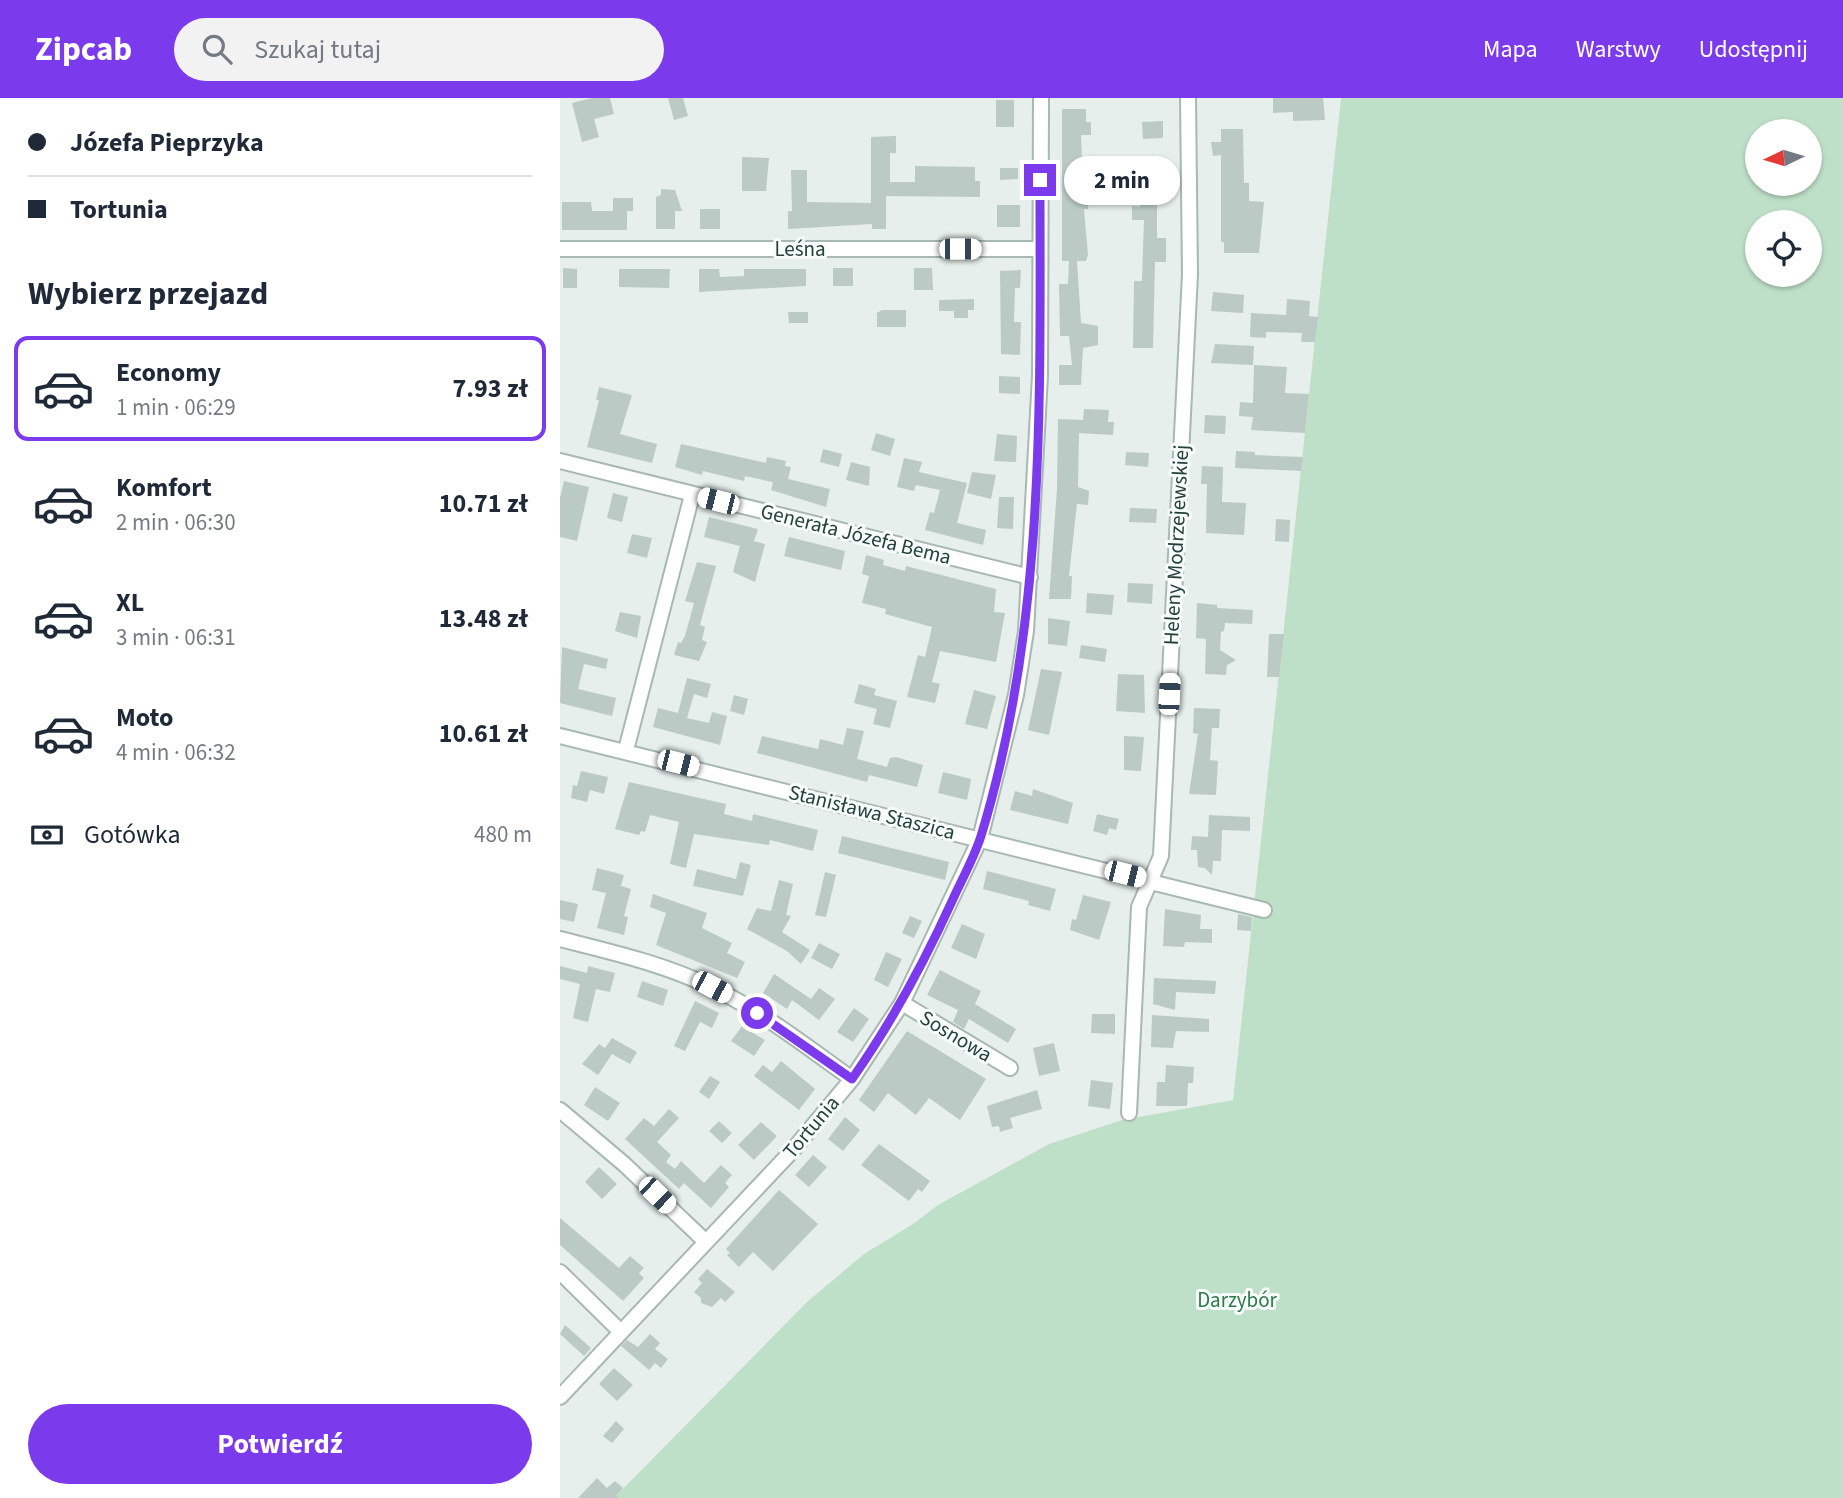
<!DOCTYPE html>
<html lang="pl">
<head>
<meta charset="utf-8">
<style>
  :root { --surface:#fff; --page:#f2f2f3; --text:#1f2937; --muted:#747a83; --line:#e0e1e3; --accent:#7c3aed }
  body { margin:0; font-family:"Source Sans 3",sans-serif; background:var(--page); color:var(--text); height:100vh; display:flex; flex-direction:column; font-size:26px; white-space:nowrap }
  * { box-sizing:border-box; margin:0 }
  p { font-size:23px; color:var(--muted) }
  .icon { flex:none; width:38px; height:38px; fill:none; stroke:currentColor; stroke-width:2; stroke-linecap:round; stroke-linejoin:round }
  .map { position:relative; flex:1; overflow:hidden }
  .side { display:flex; flex-direction:column; background:var(--surface); width:560px }
  .side>* { flex:none }
  .banner { display:grid; align-content:center; height:154px; padding:0 28px; background:var(--surface) }
  .needle { width:46px; rotate:265deg }
  .controls { position:absolute; left:1185px; top:21px; display:grid; gap:14px }
  .controls a { display:grid; place-items:center; width:77px; height:77px; border-radius:50%; background:var(--surface); box-shadow:0 2px 5px #0004; font-size:35px }
  .end { position:absolute; width:32px; height:32px; margin:-16px; border:9px solid #7c3aed; background:#fff; box-shadow:0 0 0 4px #fff }
  .from { border-radius:50% }
  .bubble { position:absolute; height:49px; border-radius:24px; background:var(--surface); box-shadow:0 2px 5px #0004; font-size:23px; font-weight:700; line-height:49px; text-align:center }
  .car { position:absolute; width:21px; height:42px; margin:-21px -10px; border-radius:9px; box-shadow:0 0 5px 2px #0007; background:linear-gradient(#fff 24%,#345 0 40%,#fff 0 76%,#345 0 86%,#fff 0) }
  .banner b { display:flex; align-items:center; gap:24px; height:66px; font-size:26px }
  .banner b+b { border-top:2px solid var(--line) }
  .banner i { width:18px; height:18px; background:var(--text) }
  ul { padding:0; list-style:none }
  li { display:flex; align-items:center; gap:21px; height:105px; margin:0 14px 10px; padding:0 14px; border:4px solid transparent; border-radius:14px }
  li div { flex:1 }
  li b { display:block; font-size:26px }
  li em { font-style:normal; font-weight:700 }
  li.active { border-color:var(--accent) }
  li>.icon { width:63px; height:63px; stroke-width:1.5 }
  h2 { padding:0 28px; font-size:32px; line-height:84px }
  .pay { display:flex; align-items:center; gap:18px; height:77px; padding:0 28px; font-size:26px }
  .pay p { margin-inline-start:auto }
  .button { display:flex; gap:14px; margin-top:auto; padding:14px 28px }
  .button a { flex:1; height:80px; border-radius:42px; background:var(--accent); color:#fff; font-size:28px; font-weight:700; line-height:80px; text-align:center }
  header { display:flex; align-items:center; gap:42px; box-sizing:border-box; height:98px; padding:0 35px; background:var(--accent); color:#fff }
  header strong { font-size:33px }
  nav { display:flex; gap:38px; margin-inline-start:auto; font-size:24px }
  .search { width:490px; height:63px; background:var(--page); display:flex; align-items:center; gap:18px; box-sizing:border-box; padding:0 24px; border-radius:38px; color:var(--muted); font-size:26px }
  main { display:flex; flex:1; min-height:0 }
  .map>svg:first-child { display:block }
  .green { fill:#bfe0c8; fill-rule:evenodd }
  .building { fill:#bbcac4 }
  .lines { fill:none; stroke-linecap:round; stroke-linejoin:round }
  .minor-casing { stroke:#a8b8b2; stroke-width:18 }
  .minor { stroke:#fff; stroke-width:14 }
  .route { stroke:#7c3aed; stroke-width:9 }
  .labels { text-anchor:middle; stroke-width:6; stroke-linejoin:round; paint-order:stroke }
  .street-label { font-size:21px; fill:#24423a; stroke:#f7fbf9 }
  .park-label { font-size:21px; fill:#2d7a4b; stroke:#f7fbf9 }
</style>
</head>
<body>
<header>
<strong>Zipcab</strong>
<div class="search"><svg class="icon" aria-label="search" viewBox="0 0 24 24"><circle cx="10" cy="10" r="6"/><path d="M15 15l6 6"/></svg>Szukaj tutaj</div>
<nav><a>Mapa</a><a>Warstwy</a><a>Udostępnij</a></nav>
</header>
<main>
<section class="side">
<div class="banner">
<b><i class="from"></i>Józefa Pieprzyka</b>
<b><i></i>Tortunia</b>
</div>
<h2>Wybierz przejazd</h2>
<ul>
<li class="active"><svg class="icon" aria-label="car" viewBox="0 0 24 24"><path d="M5 17H2v-5l4-1 3-4h7l3 4 3 1v5h-3M9 17h6M6 11h13"/><circle cx="7" cy="17" r="2"/><circle cx="17" cy="17" r="2"/></svg><div><b>Economy</b><p>1 min · 06:29</p></div><em>7.93 zł</em></li>
<li><svg class="icon" aria-label="car" viewBox="0 0 24 24"><path d="M5 17H2v-5l4-1 3-4h7l3 4 3 1v5h-3M9 17h6M6 11h13"/><circle cx="7" cy="17" r="2"/><circle cx="17" cy="17" r="2"/></svg><div><b>Komfort</b><p>2 min · 06:30</p></div><em>10.71 zł</em></li>
<li><svg class="icon" aria-label="car" viewBox="0 0 24 24"><path d="M5 17H2v-5l4-1 3-4h7l3 4 3 1v5h-3M9 17h6M6 11h13"/><circle cx="7" cy="17" r="2"/><circle cx="17" cy="17" r="2"/></svg><div><b>XL</b><p>3 min · 06:31</p></div><em>13.48 zł</em></li>
<li><svg class="icon" aria-label="car" viewBox="0 0 24 24"><path d="M5 17H2v-5l4-1 3-4h7l3 4 3 1v5h-3M9 17h6M6 11h13"/><circle cx="7" cy="17" r="2"/><circle cx="17" cy="17" r="2"/></svg><div><b>Moto</b><p>4 min · 06:32</p></div><em>10.61 zł</em></li>
</ul>
<div class="pay"><svg class="icon" aria-label="cash" viewBox="0 0 24 24"><path d="M3 7h18v10H3z"/><circle cx="12" cy="12" r="2"/></svg>Gotówka<p>480 m</p></div>
<div class="button"><a>Potwierdź</a></div>
</section>
<div class="map">
<svg width="1283" height="1400" viewBox="0 0 1283 1400">
  <rect width="100%" height="100%" fill="#e6efeb"/>
  <path class="green" d="M781,0h502v1400h-1229l193,-196 57,-48 49,-30 25,-19 111,-61 73,-24 111,-20zM1197,33h53v53h-53zM1197,124h53v53h-53z"/>
  <path class="building" d="M32,0h18l4,16 -20,5 5,18 -17,5 -10,-39z
    M108,0h15l5,18 -14,4z
    M713,0h50l2,22 -32,1v-9l-20,1z
    M436,2h18v27h-18z
    M502,11h24v13h5v13h-10l2,51h33l-1,19 -27,-1v5h-4l4,46 -2,6h-9l4,62 17,3v19l-15,3 -2,37h-22v-20h13l-3,-29h-9l-1,-52h9l1,-23h-7z
    M603,23v17l-20,1 -1,-17z
    M661,31h22l1,54h5v18l15,1 -5,51h-35v-11h-3v-87l-8,1 -2,-14h10z
    M336,38v17h-6v29h25v-16l60,1v14h5v16l-94,-1v33h-14v-5l-84,5v-18h4l-1,-41h16v32l64,1v-66z
    M182,59l27,1 -3,33h-24z
    M440,70h18v11l-18,1z
    M101,91l14,1 7,21h-7v18h-19v-32l5,-2z
    M580,95l17,1v44h9v24h-11l-2,86h-20l1,-67h8l2,-61h-12v-14l8,1z
    M53,100h20v13h-6v19h-65v-28h29l1,9h21z
    M437,107h23v22h-23z
    M140,111h20v20h-20z
    M3,170l14,1v19h-14z
    M273,170h20v18h-20z
    M354,170h18l1,22h-19z
    M59,171h51l-1,19 -50,-1z
    M139,171h20l1,8 24,-1v-7h62v17l-107,6z
    M461,172l-1,18h-5l-1,34h7l-1,33 -19,-1 -1,-83z
    M653,194l31,3 -1,18 -32,-2z
    M414,201v11h-6v8h-14v-7h-15v-11z
    M727,201l23,2 -1,15 9,1 -3,25h-14l1,-9 -36,-1v6l-16,-1 1,-24 35,2z
    M322,212h24v17h-29v-14z
    M228,214h20v11h-19z
    M655,246l39,2 -1,19 -42,-2z
    M694,267l33,2 -2,26 24,1 -4,39 -54,-3 2,-13 -14,-1 1,-14 13,1z
    M439,278l21,1v17l-21,-1z
    M39,289l33,8 -12,39 37,10 -5,19 -65,-16 12,-47h-3z
    M524,311l25,1 -1,12h6l-1,13 -34,-2 -1,54 11,4 -1,14 -11,-1 -8,72h3l-1,23h-22l8,-110 1,-70 25,1z
    M645,317l21,1 -1,18 -21,-1z
    M316,335l19,6 -5,17 -19,-6z
    M437,336l20,2 -1,26 -22,-1z
    M121,346l85,19 1,-6 19,4 -1,5 6,1 -3,12 42,10 -4,18 -55,-17 2,-8 -28,-6 -1,5 -41,-10 -1,4 -27,-8z
    M263,351l19,5 -3,13 -19,-5z
    M676,353l19,1v3l48,2 -2,14 -66,-3z
    M566,354l23,1 -1,14 -23,-2z
    M344,360l18,4 -3,10 48,11 -10,40 29,7 -3,15 -58,-15 5,-18 4,1 6,-23 -24,-5 -2,6 -17,-4z
    M291,364l19,5 -1,19 -23,-6z
    M642,368l21,1 -1,35 24,1 -2,32 -38,-2 1,-49h-6z
    M412,374l24,3 -5,24 -24,-6z
    M4,383l25,6 -12,54 -17,-4v-39z
    M53,395l15,4 -6,25 -15,-4z
    M439,399h15l-1,32 -16,-1z
    M570,410l27,1 -1,14 -27,-1z
    M149,419l49,12 -4,12 11,3 -10,38 -22,-10 7,-26 -36,-9z
    M716,421l14,1 -1,22 -14,-1z
    M72,436l20,4 -5,20 -20,-5z
    M229,439l56,14 -4,19 -57,-14z
    M306,457l18,5 -1,5 22,6 1,-5 90,23 -2,23 11,1 -9,49 -56,-11 -8,31 8,2 -5,19 -28,-6 11,-42 7,2 7,-30 -47,-13 1,-5 -24,-6 7,-27 -7,-2z
    M137,464l19,4 -16,59 5,2 -3,13 5,2 -8,19 -25,-6 4,-13 3,1 4,-7 9,-33 -9,-2z
    M568,485l25,1 -1,20 -25,-2z
    M527,495l27,2 -2,20 -26,-2z
    M637,505l20,2v3l36,2 -1,14 -27,-1 -1,8 -3,1 -1,18 16,10 -9,5 -1,10 -21,-1 1,-35 -10,-1z
    M60,514l21,4 -4,22 -22,-7z
    M488,520l22,3 -3,25 -19,-2z
    M709,536h15l-5,43h-12z
    M521,547l26,4 -2,13 -26,-4z
    M2,549l46,12 -2,10 -22,-5 -6,25 38,9 -4,18 -52,-13z
    M481,571l21,3 -13,63 -21,-5z
    M558,576l26,1 1,38 -29,-2z
    M127,580l24,6 -4,14 -13,-4 -7,24 22,5 3,-11 15,4 -7,29 -67,-18 5,-19 20,5z
    M299,586l17,5 -2,6 23,6 -7,27 -17,-4 4,-15 -23,-6z
    M414,592l22,6 -9,33 -22,-5z
    M174,597l14,4 -4,16 -14,-4z
    M634,610l26,1 -1,19h-7l-2,32 8,1 -2,34 -27,-1 9,-60 -5,-1z
    M287,630l17,3 -7,28 30,8 3,-9 6,-1 27,8 -6,22 -48,-12 -2,7 -110,-29 5,-17 56,13 2,-10 23,6z
    M564,638l20,1 -3,34 -17,-1z
    M21,673l27,6 -4,17 -14,-4 -3,12 -16,-4 2,-13 4,1z
    M383,674l28,7 -4,21 -29,-7z
    M69,684l97,22 -2,10 28,7 1,-7 65,16 -5,21 -43,-11 -1,5 -75,-11 -8,34 -16,-4 9,-42 -29,-7 -5,17 -4,-1 -2,4 -24,-6z
    M473,691l40,14 -5,21 -58,-14 5,-19 17,5z
    M537,716l22,5 -3,11 -7,-2 -2,7 -14,-4z
    M649,717l41,2v14l-28,-1 -1,31h-8l-1,14 -7,-7 -7,-1 -1,-17h-6l1,-14 16,1z
    M282,738l107,26 -4,18 -107,-27z
    M180,764l11,3 -8,31 -50,-10 4,-17 39,10z
    M37,770l27,7 -3,11 10,3 -7,27 4,1 -4,18 -27,-7 9,-35 -14,-3z
    M427,773l69,18 -6,22 -22,-6 1,-4 -46,-12z
    M265,774l11,3 -10,42 -11,-2z
    M219,782l14,4 -7,31 5,1 -9,16 28,18 -9,14 -14,-13 -40,-22 10,-21 14,3z
    M93,796l54,19 -5,15 30,15 -5,10 18,9 -8,16 -81,-33 10,-32 -16,-6z
    M523,797l28,7 -12,38 -29,-10 2,-11 4,1z
    M0,802l18,4 -4,18 -14,-3z
    M605,811l36,6 -1,14h12v14l-27,-1 -1,5 -21,-1z
    M678,816l14,3 -1,14 -14,-1z
    M350,818l12,5 -8,17 -12,-5z
    M402,826l23,10 -9,25 -25,-11z
    M259,845l21,11 -8,15 -21,-11z
    M326,854l16,7 -14,28 -14,-7z
    M0,868l27,7 1,-7 27,7 -5,19 -14,-3 -8,33 -15,-4 7,-34 -20,-5z
    M380,872l41,21 -6,13 41,25 -8,14 -39,-24 -5,10 -11,-7 5,-12 -31,-15z
    M214,876l37,25 8,-11 16,11 -16,21 -27,-20 -5,9 -24,-16z
    M594,880l62,3 -1,13 -39,-2 -1,18 -22,-6z
    M82,883l26,9 -5,16 -26,-9z
    M135,903l24,12 -7,15 -12,-6 -15,29 -11,-5z
    M294,910l15,11 -16,23 -16,-10z
    M532,916h23v20l-24,-1z
    M592,917l57,4v13l-33,-1 -3,17 -22,-1z
    M182,928l23,14 -11,16 -23,-15z
    M347,933l79,48 -26,41 -31,-22 -13,17 -28,-22 -14,19 -15,-12z
    M52,940l25,14 -7,12 -18,-10 -14,21 -16,-11 17,-20 6,4z
    M494,945l6,28 -21,5 -6,-28z
    M221,963l34,28 -16,21 -45,-34 9,-11 9,7z
    M606,967l28,2 -1,16h-5l-1,23h-31l1,-24h8z
    M150,978l10,6 -11,17 -10,-7z
    M531,982l22,3 -3,26 -22,-3z
    M35,989l25,16 -12,18 -24,-16z
    M477,992l5,19 -32,9 3,10 -13,4 -1,-6 -7,1 -5,-21z
    M109,1011l10,9 -22,24 14,13 -5,7 9,7 6,-8 23,22 17,-18 11,10 -7,8 4,4 -18,21 -27,-25 -5,6 -54,-50 19,-21 10,8z
    M285,1019l15,13 -17,21 -15,-12z
    M159,1023l13,12 -10,10 -13,-12z
    M201,1024l16,14 -23,24 -16,-15z
    M319,1046l51,37 -8,11 -4,-3 -9,12 -48,-36z
    M253,1057l14,12 -18,20 -14,-12z
    M39,1069l18,17 -15,15 -17,-17z
    M219,1092l39,34 -45,47 -20,-19 -14,15 -12,-12 3,-2 -4,-4z
    M0,1120l59,50 11,-12 14,12 -5,5 5,5 -21,23 -63,-56z
    M147,1171l28,23 -10,10 -4,-4 -9,9 -11,-4v-5l-7,-6 8,-9 -4,-4z
    M5,1227l26,23 -7,8 -24,-22z
    M90,1236l10,9 -5,6 13,10 -7,9 -6,-5 -6,7 -28,-24 6,-6 11,7z
    M54,1270l19,17 -16,16 -18,-17z
    M56,1323l8,8 -12,14 -9,-7z
    M37,1380l10,10 8,-7 8,7 -7,8 2,2h-40z"/>
  <g class="lines">
    <defs>
      <path id="minor" d="M0,151h480
        M0,363l470,116
        M0,638l704,174
        M66,652l66,-255
        M0,841c51,13 105,25 153,49 50,24 94,59 139,91
        M342,905l108,65
        M0,1012l64,54 82,78
        M569,1015l10,-206 22,-51 29,-582 -2,-176
        M0,1174l61,60
        M0,1299l232,-246 60,-72 50,-76 78,-164 36,-144 10,-64 14,-255 1,-278"/>
    </defs>
    <use href="#minor" class="minor-casing"/>
    <use href="#minor" class="minor"/>
  </g>
  <g class="lines">
    <path class="route" d="M197,915l95,66c40,-57 72,-116 101,-180 9,-20 21,-41 28,-63 65,-212 59,-436 59,-656"/>
  </g>
  <g class="labels">
    <g class="street-label">
      <text x="240" y="158">Leśna</text>
      <text transform="translate(296 436) rotate(14)" y="7">Generała Józefa Bema</text>
      <text transform="translate(616 447) rotate(-87)" y="7">Heleny Modrzejewskiej</text>
      <text transform="translate(312 714) rotate(14)" y="7">Stanisława Staszica</text>
      <text transform="translate(396 938) rotate(31)" y="7">Sosnowa</text>
      <text transform="translate(251 1029) rotate(-50)" y="7">Tortunia</text>
    </g>
    <g class="park-label">
      <text x="677" y="1209">Darzybór</text>
    </g>
  </g>
</svg>
<div class="controls">
<a><svg class="needle" viewBox="-14 -14 28 28"><path d="M0-13l5 13h-10z" fill="#e53935"/><path d="M0 13l5-13h-10z" fill="#747a83"/></svg></a>
<a><svg class="icon" aria-label="locate" viewBox="0 0 24 24"><circle cx="12" cy="12" r="6"/><path d="M12 2v4M12 18v4M2 12h4M18 12h4"/></svg></a>
</div>
<i class="end from" style="left:197px;top:915px"></i>
<i class="end" style="left:480px;top:82px"></i>
<div class="bubble" style="left:504px;top:58px;width:116px">2 min</div>
<i class="car" style="left:400px;top:151px;rotate:90deg"></i>
<i class="car" style="left:158px;top:403px;rotate:284deg"></i>
<i class="car" style="left:609px;top:596px;rotate:3deg"></i>
<i class="car" style="left:118px;top:665px;rotate:104deg"></i>
<i class="car" style="left:565px;top:776px;rotate:104deg"></i>
<i class="car" style="left:152px;top:889px;rotate:118deg"></i>
<i class="car" style="left:97px;top:1097px;rotate:134deg"></i>
</div>
</main>
</body>
</html>
